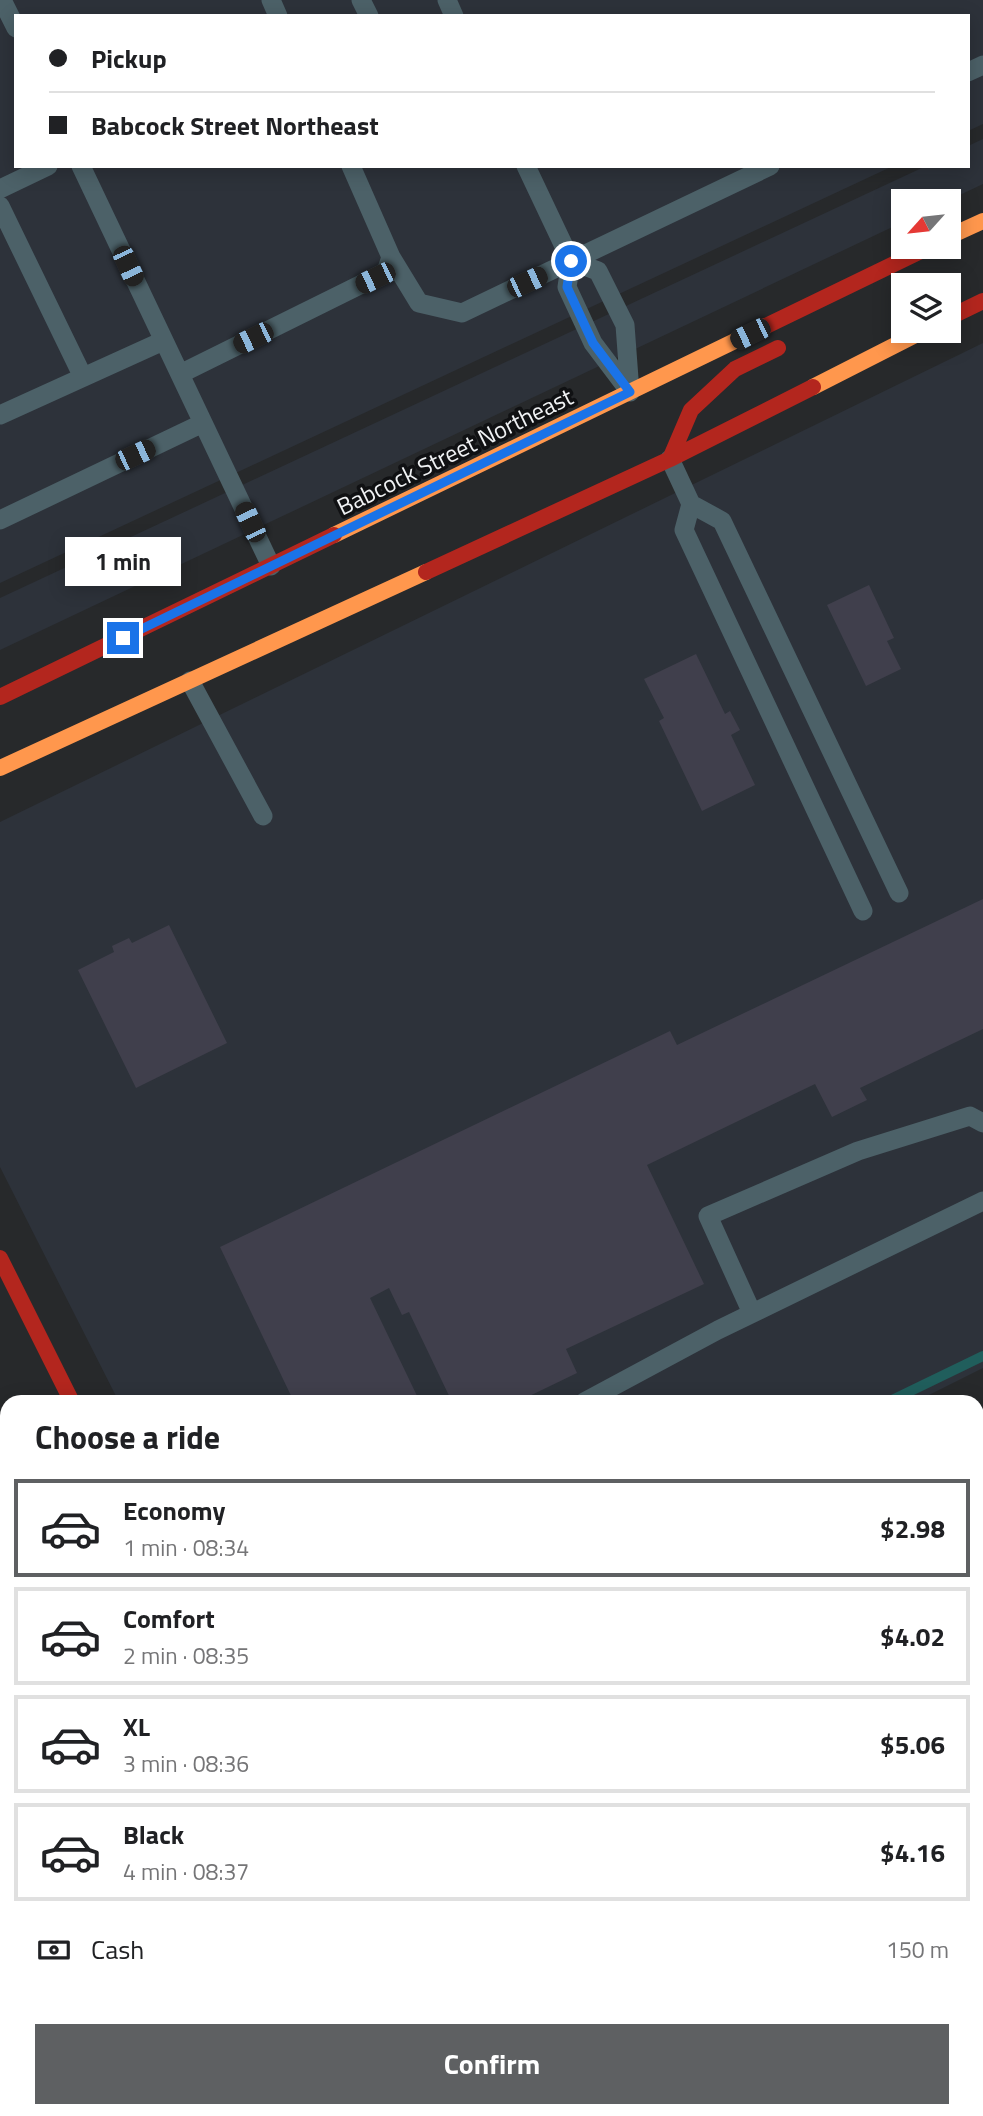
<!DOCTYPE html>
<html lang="en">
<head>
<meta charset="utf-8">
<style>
  :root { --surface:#fff; --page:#f6f6f6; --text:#202124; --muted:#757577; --line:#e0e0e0; --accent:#5e6062 }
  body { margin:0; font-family:"Titillium Web",sans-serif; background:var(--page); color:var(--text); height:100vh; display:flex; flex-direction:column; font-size:26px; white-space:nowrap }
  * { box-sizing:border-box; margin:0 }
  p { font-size:23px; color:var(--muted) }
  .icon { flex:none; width:38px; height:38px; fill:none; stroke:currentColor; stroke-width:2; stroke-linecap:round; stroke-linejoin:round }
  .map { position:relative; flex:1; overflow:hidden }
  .sheet { position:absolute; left:0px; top:1395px; width:984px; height:723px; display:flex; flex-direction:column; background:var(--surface); border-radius:21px 21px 0 0; box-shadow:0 4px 18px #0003 }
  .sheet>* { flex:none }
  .hud { position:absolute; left:14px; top:14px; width:956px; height:154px; border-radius:0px; box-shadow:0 4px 18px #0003; display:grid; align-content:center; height:154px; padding:0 35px; background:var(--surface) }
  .needle { width:46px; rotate:243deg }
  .controls { position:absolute; left:891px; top:189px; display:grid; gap:14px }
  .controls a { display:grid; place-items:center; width:70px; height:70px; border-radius:0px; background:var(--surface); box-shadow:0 4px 18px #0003; font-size:35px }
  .end { position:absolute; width:32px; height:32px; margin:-16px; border:9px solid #1a73e8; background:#fff; box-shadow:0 0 0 4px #fff }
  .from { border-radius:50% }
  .bubble { position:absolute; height:49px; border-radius:0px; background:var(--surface); box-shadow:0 4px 18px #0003; font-size:23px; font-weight:700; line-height:49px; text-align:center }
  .car { position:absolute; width:21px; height:42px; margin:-21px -10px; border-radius:9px; box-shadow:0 0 5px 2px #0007; background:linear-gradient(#222 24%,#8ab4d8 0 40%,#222 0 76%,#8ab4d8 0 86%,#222 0) }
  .hud b { display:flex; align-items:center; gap:24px; height:66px; font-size:26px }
  .hud b+b { border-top:2px solid var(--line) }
  .hud i { width:18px; height:18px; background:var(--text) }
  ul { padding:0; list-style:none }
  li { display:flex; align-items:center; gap:21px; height:98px; margin:0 14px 10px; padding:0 21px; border:4px solid var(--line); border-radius:0px }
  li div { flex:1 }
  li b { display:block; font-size:26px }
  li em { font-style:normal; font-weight:700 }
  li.selected { border-color:var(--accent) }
  li>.icon { width:63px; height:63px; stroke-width:1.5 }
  h2 { padding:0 35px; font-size:32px; line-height:84px }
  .pay { display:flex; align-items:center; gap:18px; height:77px; padding:0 35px; font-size:26px }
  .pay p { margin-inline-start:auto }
  .button { display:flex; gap:14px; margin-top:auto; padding:14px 35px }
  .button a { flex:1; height:80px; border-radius:0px; background:var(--accent); color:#fff; font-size:28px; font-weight:700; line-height:80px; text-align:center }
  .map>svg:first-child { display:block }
  .built { fill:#2d323a }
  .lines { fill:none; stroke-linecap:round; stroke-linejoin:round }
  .stream { stroke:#205e5c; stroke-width:10 }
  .building { fill:#403f4c }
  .lane { stroke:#4c6168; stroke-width:19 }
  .street { stroke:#4c6168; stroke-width:37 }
  .fast { stroke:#63d668; stroke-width:16 }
  .slow { stroke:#ff974d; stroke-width:16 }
  .jam { stroke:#b3261e; stroke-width:16 }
  .route { stroke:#1a73e8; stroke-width:9 }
  .labels { text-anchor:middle; stroke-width:7; stroke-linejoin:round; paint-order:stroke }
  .street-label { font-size:24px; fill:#f0f2f4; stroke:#101113 }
</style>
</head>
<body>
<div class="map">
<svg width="983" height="2116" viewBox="0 0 983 2116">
  <rect width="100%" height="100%" fill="#27292b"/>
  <path class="built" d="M0,0h983v124l-15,7v-115h-952v150h877l-893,417z
    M983,139v45l-36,17h-44v21l-903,428v-52l926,-432h42v-20z
    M983,343v1025l-68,34h-796l-119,-235v-345z
    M0,1580l7,13v517h269l1,6h-277z
    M789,2110l2,6h-298l-4,-5z"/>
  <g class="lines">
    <path class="stream" d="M888,1402l95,-46"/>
  </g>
  <path class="building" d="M869,585l25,53 -7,3 14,28 -35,17 -39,-81z
    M696,654l29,60 5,-3 10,19 -9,5 24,50 -53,26 -43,-90 5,-3 -20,-39z
    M983,899v130l-123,59 7,12 -35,17 -17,-33 -168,81 57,119 -138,65 11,24 -60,29h-65l-43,-90 -7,3 -13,-27 -19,10 50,104h-126l-74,-155 450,-216 7,14z
    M169,925l58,118 -91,45 -58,-118 36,-18 -2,-6 17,-8 3,5z
    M983,1480v63l-7,3v-63z
    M583,2110h151l2,6h-151z"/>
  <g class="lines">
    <path class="lane" d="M2,0l14,28
      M271,0l7,16
      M361,0l8,16
      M447,0l7,16
      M968,72l15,-7
      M81,166l190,400
      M526,166l45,95 -4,26 26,56 37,49
      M0,189l48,-23
      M0,206l83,171
      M391,257l28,46 43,10 308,-147
      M571,261l27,10 27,54 5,67
      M180,374l206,-102 5,-15 -40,-91
      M0,415l163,-74
      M670,459l21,45 31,17 177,372
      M691,504l-7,26 179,381
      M0,520l203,-97
      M190,681l73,135
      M752,1313l-44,-97 150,-65 112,-35 13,7
      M584,1402l134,-72 265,-129
      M558,2110l2,6"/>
    <path class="street" d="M976,1674l7,-10"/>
    <path class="fast" d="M425,2110l2,6"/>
    <path class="slow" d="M948,237l35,-16
      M813,387l110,-56
      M334,535l432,-209
      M0,768l426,-196"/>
    <path class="jam" d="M948,318l35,-17
      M766,326l163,-79
      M670,459l21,-49 44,-41 43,-21
      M426,572l244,-113 143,-72
      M0,697l334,-162
      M0,1258l72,144
      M0,1505l7,13
      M331,2110l3,6"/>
  </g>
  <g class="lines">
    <path class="route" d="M123,638l507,-246 -37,-49 -26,-56 4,-26"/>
  </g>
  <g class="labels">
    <g class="street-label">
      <text transform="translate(455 452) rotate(-26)" y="8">Babcock Street Northeast</text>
    </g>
  </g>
</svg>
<div class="controls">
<a><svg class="needle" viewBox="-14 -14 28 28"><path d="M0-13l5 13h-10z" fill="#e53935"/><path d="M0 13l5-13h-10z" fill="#757577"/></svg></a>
<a><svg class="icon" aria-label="layers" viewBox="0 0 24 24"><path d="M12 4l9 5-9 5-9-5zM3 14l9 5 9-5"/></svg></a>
</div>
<i class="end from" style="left:571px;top:261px"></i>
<i class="end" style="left:123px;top:638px"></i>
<div class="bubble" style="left:65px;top:537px;width:116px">1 min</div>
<i class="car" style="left:128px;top:266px;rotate:155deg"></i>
<i class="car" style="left:375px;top:278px;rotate:244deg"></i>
<i class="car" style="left:527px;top:282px;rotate:65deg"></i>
<i class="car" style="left:750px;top:334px;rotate:244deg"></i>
<i class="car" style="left:253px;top:338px;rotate:244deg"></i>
<i class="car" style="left:135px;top:455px;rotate:65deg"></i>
<i class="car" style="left:250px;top:522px;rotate:335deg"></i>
<div class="hud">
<b><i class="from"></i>Pickup</b>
<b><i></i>Babcock Street Northeast</b>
</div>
<section class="sheet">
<h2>Choose a ride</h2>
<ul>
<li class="selected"><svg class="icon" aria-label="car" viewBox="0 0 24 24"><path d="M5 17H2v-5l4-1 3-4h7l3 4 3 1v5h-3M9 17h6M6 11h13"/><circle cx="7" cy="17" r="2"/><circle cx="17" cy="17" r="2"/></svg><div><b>Economy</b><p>1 min · 08:34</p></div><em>$2.98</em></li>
<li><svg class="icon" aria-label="car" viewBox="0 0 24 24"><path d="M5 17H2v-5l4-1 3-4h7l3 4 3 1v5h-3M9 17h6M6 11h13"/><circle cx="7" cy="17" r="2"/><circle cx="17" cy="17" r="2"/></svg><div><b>Comfort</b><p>2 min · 08:35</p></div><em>$4.02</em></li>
<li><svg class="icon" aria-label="car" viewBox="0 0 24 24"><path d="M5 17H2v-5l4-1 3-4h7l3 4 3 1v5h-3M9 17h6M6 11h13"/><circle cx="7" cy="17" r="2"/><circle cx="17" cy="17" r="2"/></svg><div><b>XL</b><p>3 min · 08:36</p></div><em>$5.06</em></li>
<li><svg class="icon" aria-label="car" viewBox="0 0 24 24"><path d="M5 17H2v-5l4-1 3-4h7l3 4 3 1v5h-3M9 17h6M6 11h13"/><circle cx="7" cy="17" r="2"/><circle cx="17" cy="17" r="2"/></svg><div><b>Black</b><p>4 min · 08:37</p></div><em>$4.16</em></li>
</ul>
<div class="pay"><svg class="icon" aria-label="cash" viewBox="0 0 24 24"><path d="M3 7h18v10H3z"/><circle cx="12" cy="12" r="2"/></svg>Cash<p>150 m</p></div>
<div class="button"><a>Confirm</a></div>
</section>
</div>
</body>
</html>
